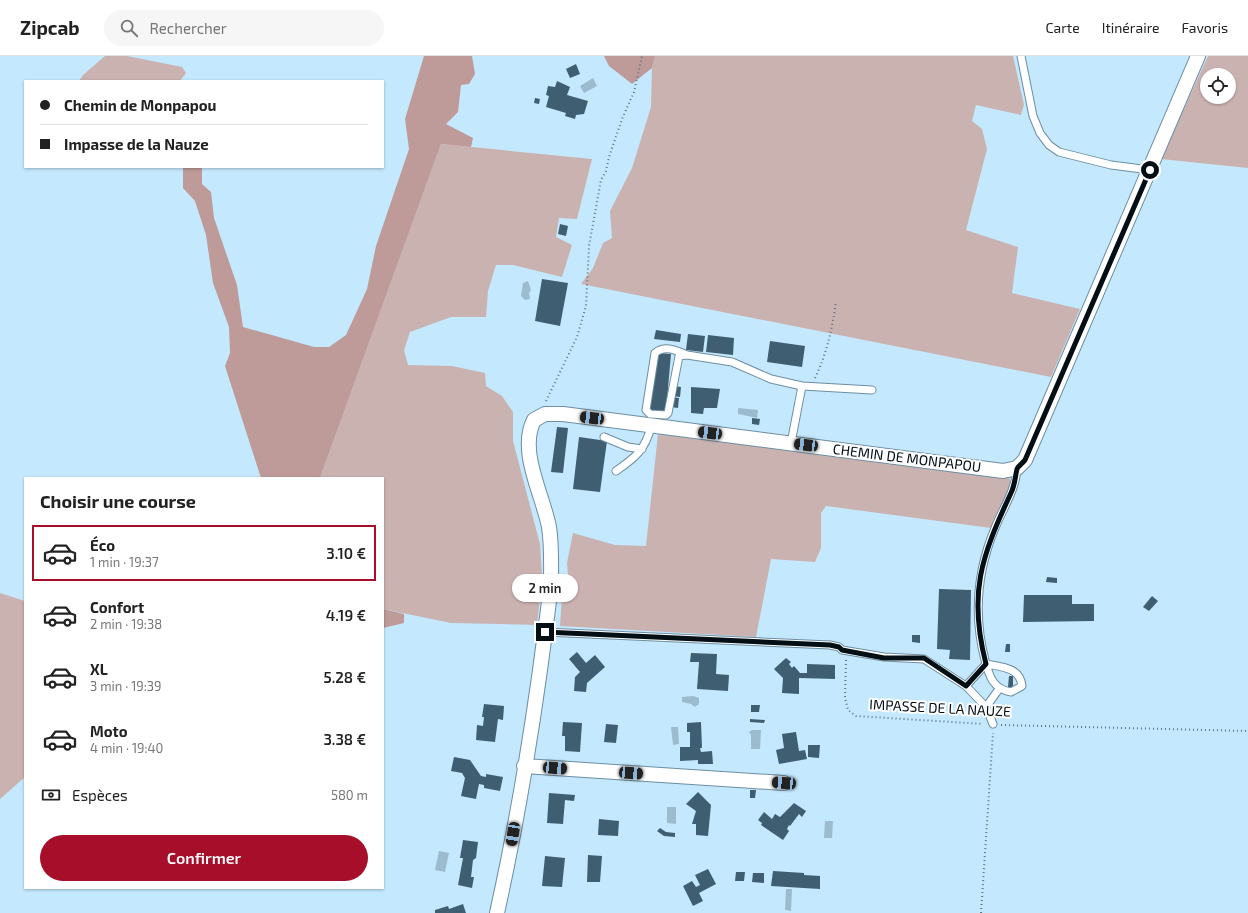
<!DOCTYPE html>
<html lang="fr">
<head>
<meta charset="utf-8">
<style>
  :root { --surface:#fff; --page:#f6f6f6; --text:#222; --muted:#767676; --line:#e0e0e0; --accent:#a70e29 }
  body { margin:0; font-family:"Exo 2",sans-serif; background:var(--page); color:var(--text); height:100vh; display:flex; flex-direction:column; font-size:15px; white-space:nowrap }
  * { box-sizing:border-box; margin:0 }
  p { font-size:13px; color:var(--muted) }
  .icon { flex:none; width:22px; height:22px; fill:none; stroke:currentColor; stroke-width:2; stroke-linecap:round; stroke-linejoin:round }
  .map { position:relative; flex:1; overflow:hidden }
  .sheet { position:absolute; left:24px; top:421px; width:360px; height:412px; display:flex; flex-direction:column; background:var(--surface); border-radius:0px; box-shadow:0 1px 3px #0004 }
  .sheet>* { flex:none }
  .banner { position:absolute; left:24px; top:24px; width:360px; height:88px; border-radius:0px; box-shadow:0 1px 3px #0004; display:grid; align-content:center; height:88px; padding:0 16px; background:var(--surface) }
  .buttons { position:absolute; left:1200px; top:12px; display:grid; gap:8px }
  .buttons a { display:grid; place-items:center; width:36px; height:36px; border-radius:50%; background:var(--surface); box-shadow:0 1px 3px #0004; font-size:20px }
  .end { position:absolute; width:18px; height:18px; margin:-9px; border:5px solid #030e15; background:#fff; box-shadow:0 0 0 2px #fff }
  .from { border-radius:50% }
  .bubble { position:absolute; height:28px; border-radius:14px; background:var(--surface); box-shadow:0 1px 3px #0004; font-size:13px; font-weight:600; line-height:28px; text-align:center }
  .car { position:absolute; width:12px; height:24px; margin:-12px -6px; border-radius:5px; box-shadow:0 0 3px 1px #0007; background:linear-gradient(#222 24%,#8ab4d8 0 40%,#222 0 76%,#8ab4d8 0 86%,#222 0) }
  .banner b { display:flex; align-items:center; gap:14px; height:38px; font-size:15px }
  .banner b+b { border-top:1px solid var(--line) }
  .banner i { width:10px; height:10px; background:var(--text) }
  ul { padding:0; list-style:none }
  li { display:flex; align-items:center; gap:12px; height:56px; margin:0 8px 6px; padding:0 8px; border:2px solid transparent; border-radius:0px }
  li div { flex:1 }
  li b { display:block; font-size:15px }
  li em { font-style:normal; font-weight:600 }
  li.selected { border-color:var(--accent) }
  li>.icon { width:36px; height:36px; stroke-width:1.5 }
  h2 { padding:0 16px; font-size:18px; line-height:48px }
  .pay { display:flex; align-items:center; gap:10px; height:44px; padding:0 16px; font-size:15px }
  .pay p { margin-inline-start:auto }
  .action { display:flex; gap:8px; margin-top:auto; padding:8px 16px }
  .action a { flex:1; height:46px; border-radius:24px; background:var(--accent); color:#fff; font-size:16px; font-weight:600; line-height:46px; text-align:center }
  header { display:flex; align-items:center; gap:24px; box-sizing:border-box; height:56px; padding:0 20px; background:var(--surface); border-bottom:1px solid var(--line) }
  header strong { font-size:19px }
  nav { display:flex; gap:22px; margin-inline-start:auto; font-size:14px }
  .search { width:280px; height:36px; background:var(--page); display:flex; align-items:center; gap:10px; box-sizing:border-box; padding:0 14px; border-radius:22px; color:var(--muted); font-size:15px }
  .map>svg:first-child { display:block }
  .green { fill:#cab2b1; fill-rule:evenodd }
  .forest { fill:#be9a99 }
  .water { fill:#9cbbce }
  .building { fill:#3f5e71 }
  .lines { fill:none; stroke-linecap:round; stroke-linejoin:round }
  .lane-casing { stroke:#6d8ea2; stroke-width:9 }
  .street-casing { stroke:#6d8ea2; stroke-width:16 }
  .path { stroke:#5d7482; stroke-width:2; stroke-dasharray:1 3; stroke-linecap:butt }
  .lane { stroke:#fff; stroke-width:7 }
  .street { stroke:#fff; stroke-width:14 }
  .route { stroke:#030e15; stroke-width:5 }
  .labels { text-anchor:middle; stroke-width:4; stroke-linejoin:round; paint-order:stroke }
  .street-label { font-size:14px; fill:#030e15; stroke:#fff }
</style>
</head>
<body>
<header>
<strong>Zipcab</strong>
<div class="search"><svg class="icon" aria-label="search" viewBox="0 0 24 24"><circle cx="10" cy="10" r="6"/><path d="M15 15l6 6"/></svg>Rechercher</div>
<nav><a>Carte</a><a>Itinéraire</a><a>Favoris</a></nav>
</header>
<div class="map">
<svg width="1248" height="857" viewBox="0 0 1248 857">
  <rect width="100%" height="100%" fill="#c4e8fe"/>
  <path class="green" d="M105,0h22l55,11 4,6 -6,8h-101l4,-6z
    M655,0h358l11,49 -3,10 -45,-10 -4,16 10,8 5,20 -21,81 52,17 -6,46 68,16 -29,68 -470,-93 12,-16 10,-25 9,-5 -2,-27 22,-43 19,-61 1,-39z
    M1208,0h40v112l-87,-9zM1207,19h22v22h-22z
    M441,88l151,15 -15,60 -18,-1 -3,19 16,8 -10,32 -49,-12h-17l-8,26 -2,26h-35l-41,15 -6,18 4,15 44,1 33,7 1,13 16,10 11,16v29l27,103 2,32 -5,49 -86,-2 -68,-14v-131h-63z
    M658,378l349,42 3,3 1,7 -20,42 -165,-22 -5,7v35l-6,14 -44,-3 -15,78 -196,-11 2,-31 6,-20 -1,-12 6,-30 42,12 31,1z
    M0,537l25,8v176l-25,22z"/>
  <path class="forest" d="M424,0h48l3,18 -6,10 -8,1 -3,27 -12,12 27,14 -2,9 -30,-3 -121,334h-59l-36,-112 5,-13 -1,-26 -16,-44 -7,-48 -11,-34 -12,-13v-21h19v17l9,8 3,26 23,67 6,42 71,20h15l17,-12 21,-46 9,-43 33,-97 -4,-30z
    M604,0h51l-3,12 -20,16 -23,-18z
    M383,553l21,5v9l-21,5z"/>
  <path class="water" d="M593,22l4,8 -13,7 -4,-7z
    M528,225l3,9 -2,3 1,6 -5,1 -4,-4 2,-13z
    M738,352l20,2 -1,8 -19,-4z
    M693,640l6,2v6l-4,3 -4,-3 -9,-2v-5z
    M671,671h7l1,17 -6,1z
    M752,674h9l-1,19h-9v-14l-2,-3z
    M667,751h9v17l-9,-1z
    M825,765h8l-1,17h-8z
    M439,795l10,2 -4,19 -10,-2z
    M786,833h6l-1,22 -6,-1z"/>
  <path class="building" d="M576,8l4,10 -10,4 -4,-9z
    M557,25l13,6 -3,8 21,6 -4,13 -8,1 -1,4 -10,-3 1,-3 -20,-6 3,-11 -3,-1 2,-9 7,1z
    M535,42l5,1 -1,5 -5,-1z
    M560,168l8,2 -2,10 -8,-2z
    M542,223l26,4 -8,43 -25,-5z
    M656,274l25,4 -1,8 -26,-3z
    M688,278l17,2 -2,16 -17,-2z
    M708,279l26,3 -1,17 -27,-3z
    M770,285l35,5 -3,21 -35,-5z
    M658,297l13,1 -5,57 -16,-1z
    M674,330l7,1 -1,10 -7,-1z
    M691,331l29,2 -3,19h-13l-1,6 -12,-1z
    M673,341l6,1 -1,10 -7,-1z
    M752,362l8,1 -1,6 -7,-1z
    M557,371l11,1 -5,45 -12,-1z
    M579,381l28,4 -7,51 -27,-3z
    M1047,521l10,1v5l-11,-1z
    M939,533l32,1 -1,70 -21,-1 1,-9 -13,-1z
    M1024,539h48v9h22v17l-71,1z
    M1152,540l6,5 -9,10 -6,-4z
    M912,579h8v8l-8,-1z
    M1006,588h4v8h-5z
    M577,596l9,11 9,-8 10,12 -18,16 -1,9 -12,-1 1,-14 5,-5 -11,-13z
    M691,597l26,1 -1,20 13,1 -1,16 -31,-2 2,-27h-9z
    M786,602l5,4 -2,2 3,4 2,-2 6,7h7v-9l28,1v14l-36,-1v16l-17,-1 1,-15 -9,-9z
    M1009,620h4v11h-5z
    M484,648l20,2 -1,14 -5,-1 -3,23 -19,-2 1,-15 6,1 1,-9h-2z
    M751,649h9l-1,7h-8z
    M750,663l15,1 -1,3 -14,-1z
    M563,666l19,1 -2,29 -15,-1v-15h-3z
    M701,666l1,26h-2l1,4 11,-1 1,13h-15v-4l-18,1v-14h10v-15h-3v-9z
    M606,668l12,1 -2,18 -12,-1z
    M796,676l3,19 6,-1 2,9 -28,5 -3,-14 8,-2 -2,-14z
    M808,689h12l-1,13 -11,-1z
    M454,701l16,3 11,16 5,1v-3l17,3 -3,14 -16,-3v-3l-5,-1 -3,15 -15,-3 4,-18 -3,-5 -11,-2z
    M750,734h6l-1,8h-5z
    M698,736l13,13 -3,31 -12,-1v-11h-4l4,-13 -10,-7z
    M549,737l26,2 -1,6 -9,-1 -2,24 -16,-1z
    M794,747l12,8 -4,6 -3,-3 -9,12 -1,-1 -2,4 2,2 -6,9 -22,-15 1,-2 -4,-3 6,-8 8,7 3,-5 5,3z
    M599,763l20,2 -1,15 -20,-1z
    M660,772l6,4 9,1v4l-11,-1 -7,-5z
    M463,784l15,2 -2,16 -3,2 -2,17h3l-2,11 -14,-3 5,-27h-3z
    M588,799l14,1 -2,26h-13z
    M545,800l20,2 -3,29 -20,-1z
    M708,813l8,15 -17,9 4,8 -10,5 -10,-20 9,-5 4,6 4,-2 -5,-10z
    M773,815l31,2v2l16,1v13l-49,-3z
    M736,816h9l-1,9h-9z
    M753,817h11v10l-12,-1z
    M463,848l3,9h-31v-3l13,-4 1,3z"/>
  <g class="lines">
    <defs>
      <path id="lane" d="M1021,0l12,60 7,17 9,12 10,7 52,13 39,5
        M687,299c-11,-5 -22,-10 -32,-2l-9,57 4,4 16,1 2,-2 11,-57 8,-1 45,7 39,17 31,7 -11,57
        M802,330l70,4
        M604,381l24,10 14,2
        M616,415c19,-13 30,-22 35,-45
        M545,576l285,13 9,2 3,3 42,7 40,2 42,27 20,21 7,17
        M966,630l20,-22c15,3 34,3 36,22l-11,6c-18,-3 -22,-16 -26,-32 -12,-46 -8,-89 10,-132 8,-20 21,-38 22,-60
        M986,651l13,-18"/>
      <path id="street" d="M524,710l260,17
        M497,857c24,-108 41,-219 54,-328 0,-20 1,-39 -2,-58 -6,-32 -31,-76 -15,-107l11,-6h18l440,57 14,-3 8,-8 173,-404"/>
    </defs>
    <use href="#lane" class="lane-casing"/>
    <use href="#street" class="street-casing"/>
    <path class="path" d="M815,322c12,-25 17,-49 21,-76
      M546,345l31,-64 9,-31 3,-60 12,-66 5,-9 3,-14 13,-38 12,-27 8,-36
      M846,604l-1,38 3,12 8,6 127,8
      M1001,669l247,6
      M981,857l12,-180"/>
    <use href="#lane" class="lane"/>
    <use href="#street" class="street"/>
  </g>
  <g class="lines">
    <path class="route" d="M545,576l285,13 9,2 3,3 42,8h40l42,28 20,-22c-18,-70 -5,-107 25,-171 4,-8 4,-16 6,-24 1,-3 6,-6 8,-9l125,-290"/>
  </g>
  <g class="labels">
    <g class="street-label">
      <text transform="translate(907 402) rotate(7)" y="5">CHEMIN DE MONPAPOU</text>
      <text transform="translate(940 652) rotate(3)" y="5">IMPASSE DE LA NAUZE</text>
    </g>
  </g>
</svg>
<div class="buttons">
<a><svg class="icon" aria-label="locate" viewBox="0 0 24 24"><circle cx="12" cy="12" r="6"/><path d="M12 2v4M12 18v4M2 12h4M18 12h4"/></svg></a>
</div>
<i class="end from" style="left:1150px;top:114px"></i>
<i class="end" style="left:545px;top:576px"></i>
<div class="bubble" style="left:512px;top:518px;width:66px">2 min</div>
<i class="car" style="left:592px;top:362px;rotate:277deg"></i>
<i class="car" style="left:710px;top:377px;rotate:277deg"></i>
<i class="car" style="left:806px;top:389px;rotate:277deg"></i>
<i class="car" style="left:555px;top:712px;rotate:94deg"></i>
<i class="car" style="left:631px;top:717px;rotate:94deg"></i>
<i class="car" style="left:784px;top:727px;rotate:274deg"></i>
<i class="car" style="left:513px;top:778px;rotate:189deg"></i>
<div class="banner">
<b><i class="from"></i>Chemin de Monpapou</b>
<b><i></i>Impasse de la Nauze</b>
</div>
<section class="sheet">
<h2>Choisir une course</h2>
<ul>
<li class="selected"><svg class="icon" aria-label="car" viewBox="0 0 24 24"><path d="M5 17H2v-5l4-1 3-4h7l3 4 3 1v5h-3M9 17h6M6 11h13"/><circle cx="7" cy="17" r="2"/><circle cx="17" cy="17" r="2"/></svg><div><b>Éco</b><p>1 min · 19:37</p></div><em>3.10 €</em></li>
<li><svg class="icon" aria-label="car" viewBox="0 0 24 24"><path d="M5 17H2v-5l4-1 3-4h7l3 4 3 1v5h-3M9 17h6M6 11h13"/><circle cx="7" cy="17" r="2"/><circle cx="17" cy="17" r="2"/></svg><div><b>Confort</b><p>2 min · 19:38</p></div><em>4.19 €</em></li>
<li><svg class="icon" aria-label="car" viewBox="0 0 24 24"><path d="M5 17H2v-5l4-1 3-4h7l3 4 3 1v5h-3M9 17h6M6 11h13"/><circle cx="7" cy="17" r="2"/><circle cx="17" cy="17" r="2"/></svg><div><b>XL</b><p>3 min · 19:39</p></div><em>5.28 €</em></li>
<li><svg class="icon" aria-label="car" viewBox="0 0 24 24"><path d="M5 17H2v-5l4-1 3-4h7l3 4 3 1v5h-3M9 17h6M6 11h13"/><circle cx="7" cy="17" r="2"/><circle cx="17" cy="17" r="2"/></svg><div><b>Moto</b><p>4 min · 19:40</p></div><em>3.38 €</em></li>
</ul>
<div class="pay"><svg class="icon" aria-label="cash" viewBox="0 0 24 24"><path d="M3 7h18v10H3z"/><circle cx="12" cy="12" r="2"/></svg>Espèces<p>580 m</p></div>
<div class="action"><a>Confirmer</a></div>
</section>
</div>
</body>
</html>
